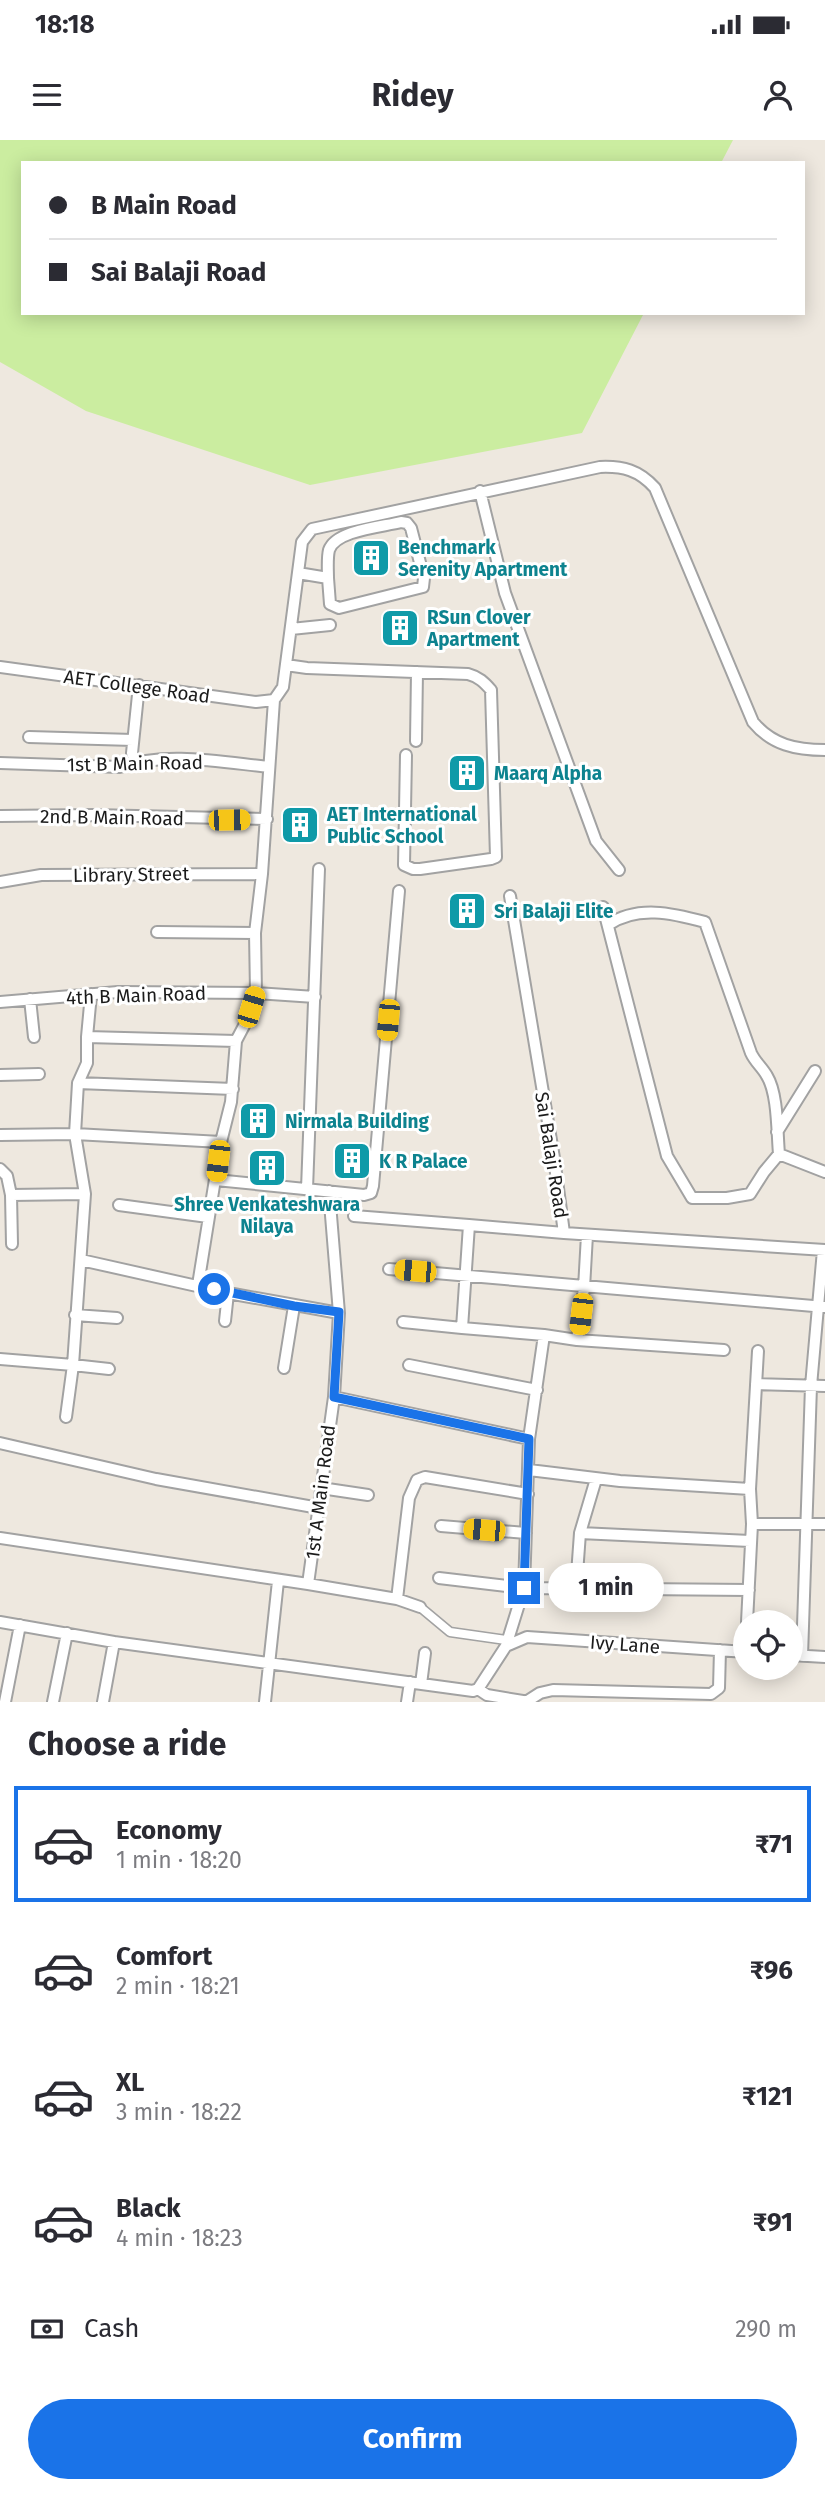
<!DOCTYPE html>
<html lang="en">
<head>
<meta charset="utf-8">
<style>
  :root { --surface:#fff; --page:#f2f2f3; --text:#2b2b33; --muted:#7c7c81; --line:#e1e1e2; --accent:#1a73e8 }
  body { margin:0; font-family:"Fira Sans",sans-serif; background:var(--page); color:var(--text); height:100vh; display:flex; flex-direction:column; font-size:26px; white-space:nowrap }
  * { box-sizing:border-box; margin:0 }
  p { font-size:23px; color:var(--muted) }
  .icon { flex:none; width:38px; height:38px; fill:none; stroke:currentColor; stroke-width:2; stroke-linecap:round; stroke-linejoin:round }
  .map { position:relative; height:1562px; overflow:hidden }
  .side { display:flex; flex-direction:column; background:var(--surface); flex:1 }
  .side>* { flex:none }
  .hud { position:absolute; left:21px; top:21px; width:784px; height:154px; border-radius:0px; box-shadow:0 4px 18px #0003; display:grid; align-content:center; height:154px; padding:0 28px; background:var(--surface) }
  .tools { position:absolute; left:733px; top:1470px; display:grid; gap:14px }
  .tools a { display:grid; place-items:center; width:70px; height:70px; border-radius:50%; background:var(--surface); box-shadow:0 4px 18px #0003; font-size:35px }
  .end { position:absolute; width:32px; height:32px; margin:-16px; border:9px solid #1a73e8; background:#fff; box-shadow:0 0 0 4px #fff }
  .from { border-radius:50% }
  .bubble { position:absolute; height:49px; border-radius:24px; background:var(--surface); box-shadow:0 4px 18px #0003; font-size:23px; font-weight:700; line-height:49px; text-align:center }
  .car { position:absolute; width:21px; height:42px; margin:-21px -10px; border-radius:9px; box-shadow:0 0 5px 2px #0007; background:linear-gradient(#f5c518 24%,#345 0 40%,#f5c518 0 76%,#345 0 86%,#f5c518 0) }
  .hud b { display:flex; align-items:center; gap:24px; height:66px; font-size:26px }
  .hud b+b { border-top:2px solid var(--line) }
  .hud i { width:18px; height:18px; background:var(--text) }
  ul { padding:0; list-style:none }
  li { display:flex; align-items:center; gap:21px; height:116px; margin:0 14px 10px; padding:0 14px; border:4px solid transparent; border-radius:0px }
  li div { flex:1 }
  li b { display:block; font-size:26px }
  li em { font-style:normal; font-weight:700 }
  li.active { border-color:var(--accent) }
  li>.icon { width:63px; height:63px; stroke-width:1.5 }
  h2 { padding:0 28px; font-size:32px; line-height:84px }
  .pay { display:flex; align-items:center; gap:18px; height:77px; padding:0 28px; font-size:26px }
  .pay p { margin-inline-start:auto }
  .action { display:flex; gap:14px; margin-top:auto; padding:14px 28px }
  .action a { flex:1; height:80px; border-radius:42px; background:var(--accent); color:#fff; font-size:28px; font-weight:700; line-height:80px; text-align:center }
  .status { display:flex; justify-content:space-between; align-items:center; height:49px; padding:0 35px; background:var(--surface); direction:ltr }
  .status svg { height:19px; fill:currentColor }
  header { display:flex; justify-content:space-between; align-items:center; height:91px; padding:0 28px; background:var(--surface); font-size:32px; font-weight:700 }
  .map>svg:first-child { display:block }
  .grass { fill:#cbeda0 }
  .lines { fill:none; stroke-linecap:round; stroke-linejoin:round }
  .pedestrian-casing { stroke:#a2a2a2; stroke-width:11 }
  .minor-casing { stroke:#a2a2a2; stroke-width:14 }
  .pedestrian { stroke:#fff; stroke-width:8 }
  .minor { stroke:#fff; stroke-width:10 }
  .route { stroke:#1a73e8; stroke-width:9 }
  .labels { text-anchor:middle; stroke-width:6; stroke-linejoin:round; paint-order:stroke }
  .culture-label { font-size:19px; font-weight:bold; fill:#0d838f; stroke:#fff; text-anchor:start }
  .street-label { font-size:19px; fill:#1b1b1b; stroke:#fff }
</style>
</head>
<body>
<div class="status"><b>18:18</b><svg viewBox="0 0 49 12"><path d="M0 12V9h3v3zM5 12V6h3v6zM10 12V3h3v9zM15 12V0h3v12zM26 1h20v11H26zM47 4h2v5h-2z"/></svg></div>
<header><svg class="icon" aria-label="menu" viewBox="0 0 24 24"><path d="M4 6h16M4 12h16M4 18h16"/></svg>Ridey<svg class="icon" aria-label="person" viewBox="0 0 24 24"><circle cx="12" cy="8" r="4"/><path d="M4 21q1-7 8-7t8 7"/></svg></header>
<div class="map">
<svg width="825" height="1562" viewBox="0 0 825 1562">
  <rect width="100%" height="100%" fill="#eee8df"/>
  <path class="grass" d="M0,0h733l-12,23h-698v150h621l-62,120 -272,52 -224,-74 -86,-49z"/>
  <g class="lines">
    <defs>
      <path id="pedestrian" d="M420,1467l30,25 56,8"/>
      <path id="minor" d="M480,351l25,102 91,248 23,29
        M298,433l30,5c0,-8 -1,-20 1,-28 7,-20 53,-23 72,-28l6,1 4,5 13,50 -1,9 -84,21 -9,-4 -2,-26
        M291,489l39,-4
        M286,525l21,3 161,6c11,3 16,8 23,16l5,167 -5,2 -71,10h-7l-9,-4 2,-110
        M0,527l256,35 18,-2
        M29,597l104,3
        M416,601l1,-69
        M135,621l-3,-8 7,-68
        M0,623l120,4c46,-16 101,-5 149,0
        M0,676l93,-1 174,4
        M0,742l41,-7 221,-1
        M603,767l64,249 25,42h35l23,-4 14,-22 15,-18 46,18
        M608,785c29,-20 64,-12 97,-3l46,131c4,9 11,14 16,23 11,18 10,56 12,78
        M157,792l98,1
        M30,859l4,38
        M0,862l118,-10 138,1 59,4
        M87,897l149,4
        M0,935l39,-1
        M78,943l155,6
        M777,992l38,-61
        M0,995l75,-1 146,8
        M0,1029l7,7 4,19 74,-1
        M216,1040l148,15 7,-2 2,-7 26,-295
        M307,1049l12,-320
        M11,1055l1,49
        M119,1065l89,12
        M354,1076l115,9
        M564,1093l261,17
        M81,1120l147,33 111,20
        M389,1129l436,38
        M198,1145l23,-143 10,-40 5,-61 10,-19 10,-29 -1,-60 7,-59 12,-174 9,-13 19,-145 10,-13 288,-62c23,-1 39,3 55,21l98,234c19,23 43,28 72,28
        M75,1175l42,3
        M225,1181l3,-28
        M403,1182l59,6
        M544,1195l33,5 147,10
        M577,1200l7,-52 3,-53
        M0,1219l73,6 12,-171 -10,-60 3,-51 9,-20v-26l4,-43
        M409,1225l128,25
        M284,1228l10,-62
        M756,1244l69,2
        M334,1257l195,42
        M66,1277l7,-52 36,4
        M0,1303l156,36 163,29
        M529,1330l91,11 130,8
        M321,1348l47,7
        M752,1384h73
        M441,1386l85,7
        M580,1393l170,8
        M0,1398l308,46 89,15 23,8
        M439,1438l85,10 225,2
        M308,1444l26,-187 5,-84 -10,-122
        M576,1448l4,-55 16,-54
        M397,1459l12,-101 8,-18 8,-3 103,17
        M0,1482l114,20 359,49 5,-2 9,6 42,7
        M747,1482l5,-98 -2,-35 8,-138
        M506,1506l21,-9 219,15
        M791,1515l34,2
        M802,1516l9,-270 12,-136
        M421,1544l4,-31
        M478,1549l28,-43 18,-58 5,-149 15,-104 -82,-7 7,-103 95,8 -10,-75 -44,-262
        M5,1562l15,-77
        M53,1562l14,-69
        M103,1562l11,-60
        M265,1562l13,-121
        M407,1562l3,-20
        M526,1562l14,-9 13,-3 158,4 8,-6 1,-38"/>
    </defs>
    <use href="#pedestrian" class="pedestrian-casing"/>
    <use href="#minor" class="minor-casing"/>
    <use href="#pedestrian" class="pedestrian"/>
    <use href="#minor" class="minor"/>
  </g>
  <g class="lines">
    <path class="route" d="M214,1149l80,17 45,6 -5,85 195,42 -5,149"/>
  </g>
  <defs>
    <symbol id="building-square" viewBox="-11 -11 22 22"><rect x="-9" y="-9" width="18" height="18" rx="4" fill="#0f9aa8" stroke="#fff"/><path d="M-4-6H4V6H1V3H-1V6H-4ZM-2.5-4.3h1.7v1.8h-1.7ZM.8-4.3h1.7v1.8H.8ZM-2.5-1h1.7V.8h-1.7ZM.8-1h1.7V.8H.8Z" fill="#fff"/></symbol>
  </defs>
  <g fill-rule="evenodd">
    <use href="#building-square" x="349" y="396" width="44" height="44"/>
    <use href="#building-square" x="378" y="466" width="44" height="44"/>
    <use href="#building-square" x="445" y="611" width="44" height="44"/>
    <use href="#building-square" x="278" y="663" width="44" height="44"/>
    <use href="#building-square" x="445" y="749" width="44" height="44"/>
    <use href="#building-square" x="236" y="959" width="44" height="44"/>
    <use href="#building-square" x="330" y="999" width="44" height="44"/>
    <use href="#building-square" x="245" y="1006" width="44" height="44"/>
  </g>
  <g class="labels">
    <g class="culture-label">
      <text x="398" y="414">Benchmark<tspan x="398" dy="22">Serenity Apartment</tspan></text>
      <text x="427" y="484">RSun Clover<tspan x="427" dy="22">Apartment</tspan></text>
      <text x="494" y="640">Maarq Alpha</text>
      <text x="327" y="681">AET International<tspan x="327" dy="22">Public School</tspan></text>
      <text x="494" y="778">Sri Balaji Elite</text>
      <text x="285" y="988">Nirmala Building</text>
      <text x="379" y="1028">K R Palace</text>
      <text x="267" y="1071" text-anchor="middle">Shree Venkateshwara<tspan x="267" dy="22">Nilaya</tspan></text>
    </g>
    <g class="street-label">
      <text transform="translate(137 546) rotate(8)" y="7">AET College Road</text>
      <text transform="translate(135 623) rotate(-1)" y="7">1st B Main Road</text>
      <text transform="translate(112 677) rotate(1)" y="7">2nd B Main Road</text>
      <text transform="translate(131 734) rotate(-1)" y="7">Library Street</text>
      <text transform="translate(136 855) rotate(-2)" y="7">4th B Main Road</text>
      <text transform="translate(552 1015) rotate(81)" y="7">Sai Balaji Road</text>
      <text transform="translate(320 1352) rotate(-83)" y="7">1st A Main Road</text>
      <text transform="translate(625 1504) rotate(4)" y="7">Ivy Lane</text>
    </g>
  </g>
</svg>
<div class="tools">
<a><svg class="icon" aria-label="locate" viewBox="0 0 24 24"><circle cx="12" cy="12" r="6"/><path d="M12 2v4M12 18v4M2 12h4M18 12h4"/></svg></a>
</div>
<i class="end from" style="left:214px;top:1149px"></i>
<i class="end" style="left:524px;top:1448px"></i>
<div class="bubble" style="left:548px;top:1423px;width:116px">1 min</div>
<i class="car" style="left:229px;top:680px;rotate:89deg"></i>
<i class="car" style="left:251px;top:867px;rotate:17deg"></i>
<i class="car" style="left:388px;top:880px;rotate:185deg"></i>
<i class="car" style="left:218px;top:1021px;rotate:187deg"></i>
<i class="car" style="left:415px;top:1131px;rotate:275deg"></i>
<i class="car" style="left:581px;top:1174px;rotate:187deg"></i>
<i class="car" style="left:484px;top:1390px;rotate:275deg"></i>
<div class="hud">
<b><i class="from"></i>B Main Road</b>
<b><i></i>Sai Balaji Road</b>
</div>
</div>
<section class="side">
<h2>Choose a ride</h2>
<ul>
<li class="active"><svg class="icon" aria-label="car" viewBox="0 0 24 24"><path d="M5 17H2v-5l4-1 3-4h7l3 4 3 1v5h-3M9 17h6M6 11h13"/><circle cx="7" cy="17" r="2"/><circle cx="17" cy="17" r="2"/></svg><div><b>Economy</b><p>1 min · 18:20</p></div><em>₹71</em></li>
<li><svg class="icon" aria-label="car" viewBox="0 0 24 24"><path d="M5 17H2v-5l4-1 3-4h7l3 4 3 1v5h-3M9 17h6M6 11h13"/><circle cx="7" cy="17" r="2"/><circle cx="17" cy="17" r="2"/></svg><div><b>Comfort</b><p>2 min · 18:21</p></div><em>₹96</em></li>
<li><svg class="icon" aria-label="car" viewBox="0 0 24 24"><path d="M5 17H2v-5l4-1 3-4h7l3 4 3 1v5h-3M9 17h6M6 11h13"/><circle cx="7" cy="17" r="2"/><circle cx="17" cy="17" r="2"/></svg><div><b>XL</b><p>3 min · 18:22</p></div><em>₹121</em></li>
<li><svg class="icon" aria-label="car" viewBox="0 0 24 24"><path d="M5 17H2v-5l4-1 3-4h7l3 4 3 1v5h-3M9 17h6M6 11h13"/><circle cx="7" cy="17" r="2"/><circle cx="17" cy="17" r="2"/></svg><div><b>Black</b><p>4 min · 18:23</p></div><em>₹91</em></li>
</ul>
<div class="pay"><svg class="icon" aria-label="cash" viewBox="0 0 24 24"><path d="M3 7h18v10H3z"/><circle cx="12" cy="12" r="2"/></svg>Cash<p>290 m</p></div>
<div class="action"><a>Confirm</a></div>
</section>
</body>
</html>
